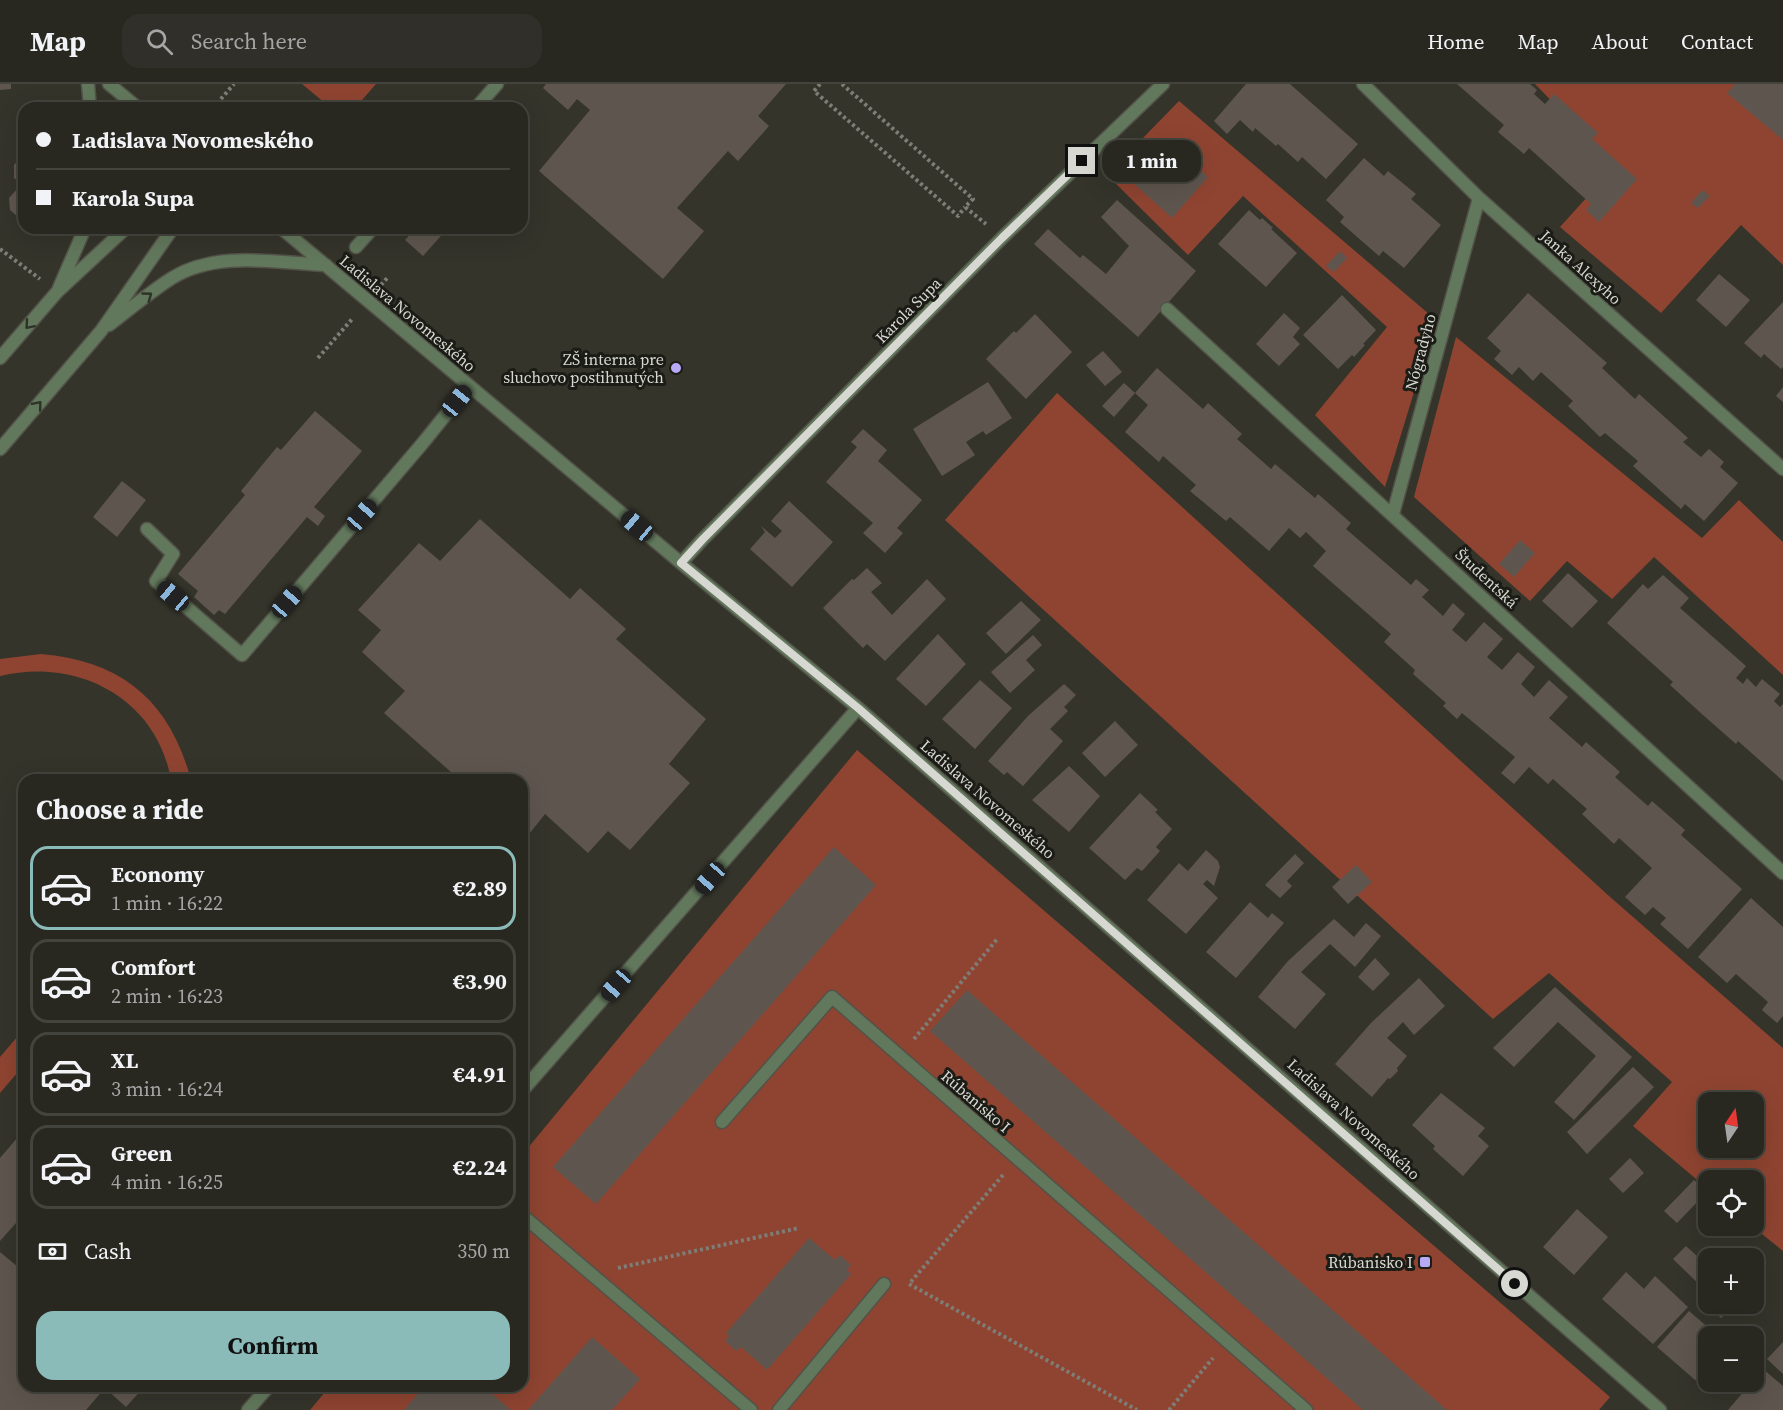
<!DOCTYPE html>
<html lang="en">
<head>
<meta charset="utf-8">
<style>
  :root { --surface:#282720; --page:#302f29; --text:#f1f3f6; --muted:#a5a5a5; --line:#44443e; --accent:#8bbbb9 }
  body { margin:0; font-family:"Source Serif 4",serif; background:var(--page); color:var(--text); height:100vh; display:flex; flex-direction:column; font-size:22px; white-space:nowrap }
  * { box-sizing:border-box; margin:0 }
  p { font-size:20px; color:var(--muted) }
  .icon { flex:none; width:33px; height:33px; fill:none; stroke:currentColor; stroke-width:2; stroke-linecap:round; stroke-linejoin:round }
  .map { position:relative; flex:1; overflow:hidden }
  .sheet { position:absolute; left:18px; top:690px; width:510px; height:618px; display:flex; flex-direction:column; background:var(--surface); border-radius:18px; box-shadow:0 6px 24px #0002,0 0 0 2px var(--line) }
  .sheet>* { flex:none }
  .guide { position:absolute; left:18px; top:18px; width:510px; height:132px; border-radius:18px; box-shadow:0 6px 24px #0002,0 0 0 2px var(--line); display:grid; align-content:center; height:132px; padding:0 18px; background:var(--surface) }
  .needle { width:39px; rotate:13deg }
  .fabs { position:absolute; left:1698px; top:1008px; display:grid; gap:12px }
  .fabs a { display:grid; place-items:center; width:66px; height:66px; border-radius:12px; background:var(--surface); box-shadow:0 6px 24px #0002,0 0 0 2px var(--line); font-size:30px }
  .end { position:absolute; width:27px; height:27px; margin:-14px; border:8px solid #d8d8d2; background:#111; box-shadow:0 0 0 3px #111 }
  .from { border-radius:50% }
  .bubble { position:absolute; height:42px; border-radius:18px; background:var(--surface); box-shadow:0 6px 24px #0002,0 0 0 2px var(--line); font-size:20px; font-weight:700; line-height:42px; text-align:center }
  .car { position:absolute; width:18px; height:36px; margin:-18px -9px; border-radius:8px; box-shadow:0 0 4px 2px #0007; background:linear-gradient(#222 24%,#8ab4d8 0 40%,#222 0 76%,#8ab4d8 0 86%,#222 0) }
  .guide b { display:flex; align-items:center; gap:21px; height:57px; font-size:22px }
  .guide b+b { border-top:2px solid var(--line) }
  .guide i { width:15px; height:15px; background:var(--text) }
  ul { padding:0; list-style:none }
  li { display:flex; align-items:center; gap:18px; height:84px; margin:0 12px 9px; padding:0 6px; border:3px solid var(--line); border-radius:18px }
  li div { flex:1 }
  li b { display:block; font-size:22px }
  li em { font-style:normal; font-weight:700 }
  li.on { border-color:var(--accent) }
  li>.icon { width:54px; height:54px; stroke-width:1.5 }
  h2 { padding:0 18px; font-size:27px; line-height:72px }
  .pay { display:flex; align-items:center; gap:15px; height:66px; padding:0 18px; font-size:22px }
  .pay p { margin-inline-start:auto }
  .cta { display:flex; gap:12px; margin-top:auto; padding:12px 18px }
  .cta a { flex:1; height:69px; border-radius:18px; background:var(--accent); color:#111; font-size:24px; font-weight:700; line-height:69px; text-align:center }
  header { display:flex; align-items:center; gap:36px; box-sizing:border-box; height:84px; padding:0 30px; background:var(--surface); border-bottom:2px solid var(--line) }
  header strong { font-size:28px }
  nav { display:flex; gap:33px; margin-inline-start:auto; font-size:21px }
  .search { width:420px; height:54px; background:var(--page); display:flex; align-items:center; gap:15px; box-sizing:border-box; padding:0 21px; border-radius:18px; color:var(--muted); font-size:22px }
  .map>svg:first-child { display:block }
  .green { fill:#8f4431; fill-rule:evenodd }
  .building { fill:#5e564e }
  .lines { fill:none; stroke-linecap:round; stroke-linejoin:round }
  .service-casing { stroke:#525249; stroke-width:15 }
  .minor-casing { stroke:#525249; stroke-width:15 }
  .path { stroke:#7e7d76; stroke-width:4; stroke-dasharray:3 3; stroke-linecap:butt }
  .service { stroke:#62785c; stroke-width:12 }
  .minor { stroke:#62785c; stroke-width:12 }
  .oneway { stroke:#2e3328 }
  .route { stroke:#d8d8d2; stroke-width:8 }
  .poi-dot { fill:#b7abf7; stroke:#1c1c17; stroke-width:2 }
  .labels { text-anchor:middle; stroke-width:6; stroke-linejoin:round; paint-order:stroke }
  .street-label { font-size:16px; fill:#d8d8d2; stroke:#1c1c17 }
  .poi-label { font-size:16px; fill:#d8d8d2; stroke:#1c1c17; text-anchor:end }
</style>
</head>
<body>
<header>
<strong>Map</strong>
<div class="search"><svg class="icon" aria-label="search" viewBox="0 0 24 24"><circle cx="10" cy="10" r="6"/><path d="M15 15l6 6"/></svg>Search here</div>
<nav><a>Home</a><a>Map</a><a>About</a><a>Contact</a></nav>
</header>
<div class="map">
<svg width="1783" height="1326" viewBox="0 0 1783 1326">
  <rect width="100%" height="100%" fill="#35342b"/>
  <path class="green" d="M302,0h74l-21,24h-24z
    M1535,0h215l33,48v133l-42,-40 -80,88 -101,-86 55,-61z
    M1179,17l257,219 -51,167 -70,-72 72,-88 -144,-131 -55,59 -81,-80z
    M1456,253l246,201 37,-38 44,42v133l-129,-118 -42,42 -45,-38 -37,40 -116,-104z
    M1057,309l552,503 174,152v203l-31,-25 2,-46h-46v9l-75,-63 39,-44 -123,-109 -56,46 -548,-499zM1708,1018h46v46h-46z
    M41,570c81,7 129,47 150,126h-20c-14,-82 -94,-123 -171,-104v-17z
    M857,666l753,647 -11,13h-1289l20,-24h192v-231z
    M24,945v36l-24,28v-36z"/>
  <path class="building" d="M0,0h11v5l-11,1z
    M546,0h240l-28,32 11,10 -31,35 -10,-10 -51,57 27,23 -41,48 -124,-108 51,-61 -13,-11 -9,11 -25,-22z
    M1246,0h44l68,60 -32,35 -24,-22 -4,5 -20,-18 -2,2 -21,-18 -2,4 -13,-12 -13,14 -13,-13z
    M1457,0h73l7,6 -3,4 11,10 9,-10 44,39 -6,6 45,40 -38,43 -13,-12 5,-6 -62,-56 -5,6 -26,-22 6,-7z
    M1735,0h48v56l-56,-47z
    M1167,56l41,37 -36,41 -42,-38z
    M21,73l3,2v26l-10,-7v-13z
    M1364,74l20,18 4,-5 28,23 -5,5 30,26 -37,43 -21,-17 -4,5 -39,-34 4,-5 -18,-17z
    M17,105l7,6v17l-5,6 -9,-8 -1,-12z
    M1702,106l8,6 -12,12 -7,-5z
    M1117,116l79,71 -58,66 -104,-93 14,-15 32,29 3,-3 23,19 23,-28 -28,-29z
    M1249,126l11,10 2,-2 11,10 -2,1 26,24 -31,34 -48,-43z
    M416,144h32l-25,28 -18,-16z
    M1340,167l7,7 -13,14 -8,-6z
    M1719,190l31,26 -24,27 -30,-27z
    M1528,209l79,70 -5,5 33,31 4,-5 49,44 -5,4 18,15 8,-8 15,13 -4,5 18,16 -34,38 -19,-17 -4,5 -48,-43 5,-5 -33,-28 -5,4 -32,-31 5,-5 -32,-29 -8,9 -14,-14 -7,8 -18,-16 7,-8 -14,-13z
    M1342,211l34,35 -13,14 2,1 -11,12 -2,-2 -14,14 -35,-34z
    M1783,218v65l-2,2 -17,-15 -3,4 -17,-15z
    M1284,229l16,15 -7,9 7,7 -21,22 -23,-22z
    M1035,230l37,38 -46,47 -40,-40 28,-28 2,2z
    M1103,267l19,21 -17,14 -19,-21z
    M1157,284l46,41 5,-6 34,31 -5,5 34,30 4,-5 40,34 3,-4 33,29 -5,6 65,56 5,-6 13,11 -7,7 21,19 10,-13 12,11 -13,16 14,12 18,-20 19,17 -16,18 15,13 16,-18 17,15 -14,17 13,13 15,-17 19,17 -19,21 33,29 4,-5 34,30 -5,5 33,29 4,-5 33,29 -4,5 61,54 -54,60 -28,-25 6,-6 -13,-11 -8,8 -20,-18 27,-29 -33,-30 -5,6 -32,-30 5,-5 -34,-30 -5,5 -19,-17 -15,17 -13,-11 14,-16 -53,-44 -5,6 -14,-13 3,-3 -33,-29 2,-4 -31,-28 7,-8 -78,-68 13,-15 -20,-19 -6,6 -11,-10 -20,23 -39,-34 -4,4 -36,-30 6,-6 -33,-29 -4,6 -34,-30 23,-27 -13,-12z
    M988,298l24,36 -26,17 -3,-4 -17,11 9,13 -33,21 -29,-47z
    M1124,299l11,10 -21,24 -12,-11z
    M1783,303v15l-7,-6z
    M315,327l47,40 -48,56 11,9 -7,10 -11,-9 -82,97 -6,-4 -5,5 -20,-18 4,-6 -20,-17 67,-79 -4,-4 36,-44 4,3z
    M863,345l24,21 -9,11 44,39 -25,28 6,5 -18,20 -22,-20 10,-10 -47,-41 31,-35 -6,-5z
    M122,397l24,19 -29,37 -24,-20z
    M789,417l44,41 -41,45 -42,-38 15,-17 -4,-6 14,12 7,-7 -11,-10z
    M480,435l90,80 10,-11 46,41 -10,10 90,80 -37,45 21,19 -60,67 -22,-19 -20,22 -43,-39 -19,24 -4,-4v-54h-62l-76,-67 21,-22 -43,-39 19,-22 -23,-20 61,-67 21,18z
    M1520,456l15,13 -21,24 -15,-13z
    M867,484l15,15 -11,9 21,23 35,-36 19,20 -61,62 -18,-17 -4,4 -40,-40 29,-29 2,1z
    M1568,489l30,28 -26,27 -30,-27z
    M1663,491l26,23 -9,10 66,58 -10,12 7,6 4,-6 9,9 6,-8 18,15 -6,7 6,6 3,-3v77l-45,-40 -2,3 -33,-29 -33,-30 3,-3 -66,-59 36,-39 5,5z
    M1021,517l20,19 -35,34 -20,-21z
    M938,550l28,30 -40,42 -30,-27z
    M1033,551l9,10 -16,15 9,10 -25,23 -19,-21z
    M980,596l32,28 -37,41 -33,-30z
    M1064,600l12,11 -12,12 4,4 -18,18 13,12 -40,45 -16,-14 -3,3 -16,-14 40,-45z
    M1115,637l23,24 -33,32 -23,-24z
    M1069,682l31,30 -31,36 -37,-32z
    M1140,709l18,17 -3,2 17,17 -16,18 4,4 -18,20 -5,-3 -12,12 -36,-32z
    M834,763l42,38 -280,319 -43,-37z
    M1206,766l12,11 2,6 -6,19 -7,-6 -4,4 15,14 -32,36 -39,-34 32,-37 9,8z
    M1295,770l9,9 -17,18 5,5 -12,12 -15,-13z
    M1356,781l16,17 -24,22 -16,-17z
    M1751,814l32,29v89l-6,7 -15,-13 6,-8 -32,-28 -9,9 -29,-26z
    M1250,818l18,16 4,-5 12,10 -48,55 -30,-26z
    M1334,835l20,18 12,-14 15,13 -26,31 -25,-23 -29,28 25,22 -31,35 -37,-32 30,-36z
    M1375,874l15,16 -17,17 -15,-14z
    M1419,894l26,28 -31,29 -11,-13 -16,16 20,18 -10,12 1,3 -8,8 -2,-1 -16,19 -37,-33 36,-41z
    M1555,903l77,70 -58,63 -20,-18 42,-46 -38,-34 -44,45 -21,-19z
    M967,906l480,420h-84l-433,-379z
    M1633,983l21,20 -67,67 -20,-22z
    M1441,1009l44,35 -7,8 11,10 -26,30 -30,-27 2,-3 -23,-21z
    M24,1046v84l-24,27v-83z
    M1630,1074l14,15 -21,20 -14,-14z
    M1694,1096l13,12 -30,31 -13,-12z
    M1577,1125l31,28 -34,38 -31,-28z
    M809,1154l26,22 5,-5 11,10 -4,5 4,4 -84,96 -26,-23 -5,4 -11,-10 4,-5 -3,-3z
    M1686,1162l22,20v21l-3,3 -32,-31z
    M0,1168l24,20v114h121l-19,21 -21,-19 -19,22h-86z
    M1754,1178l10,8 -10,12z
    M1626,1188l18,17 11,-13 33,31 -35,37 -51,-45z
    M1708,1207v13h28l-15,14 -20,-18z
    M1689,1227l29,25h-10v46h10l-9,10 -52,-45z
    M592,1253l48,42 -28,31h-84z
    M1783,1258v32l-16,-15z
    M1763,1285l20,17v24h-55z
    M414,1302h69l28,24h-107l16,-19z"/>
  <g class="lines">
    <defs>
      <path id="service" d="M476,24l21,-24
        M356,163l17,-19
        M147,445l26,25 -17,27 86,74 180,-211 47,-58
        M779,1326l105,-126"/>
      <path id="minor" d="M88,0l2,24
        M109,0l29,24
        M1363,0l116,114 304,271
        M281,144l400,335 177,145 802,702
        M59,204l26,-60
        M1167,225l616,564
        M109,241c21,-16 41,-33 63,-47 45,-28 104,-15 154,-13
        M0,274l57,-66 69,-64
        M0,365l101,-118 72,-103
        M1393,430l86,-316
        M681,479l22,-24 299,-301 161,-154
        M522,1007l336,-383
        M722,1038l110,-125 474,413
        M522,1131l229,195
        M248,1326l21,-24"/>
    </defs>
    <use href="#service" class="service-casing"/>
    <use href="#minor" class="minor-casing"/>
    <path class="path" d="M820,0l-6,7 144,125 7,-9
      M842,0l131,115 -8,8 21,17
      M213,24l21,-24
      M0,165l40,30
      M381,201l8,-9
      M318,274l35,-40
      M914,955l84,-101
      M1003,1091l-94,109 228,126
      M618,1184l181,-40
      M1169,1326l44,-52"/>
    <use href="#service" class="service"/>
    <use href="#minor" class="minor"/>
  </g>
  <defs><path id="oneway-chevron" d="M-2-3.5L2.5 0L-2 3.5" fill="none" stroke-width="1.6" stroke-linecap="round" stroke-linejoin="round" transform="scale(1.5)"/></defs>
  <g class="oneway">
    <use href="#oneway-chevron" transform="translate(148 212) rotate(-36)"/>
    <use href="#oneway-chevron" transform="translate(29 241) rotate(131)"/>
    <use href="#oneway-chevron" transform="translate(38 321) rotate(-50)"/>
  </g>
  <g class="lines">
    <path class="route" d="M1082,77l-80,77 -299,301 -22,24 177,145 657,576"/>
  </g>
  <g class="poi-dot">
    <circle cx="676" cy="284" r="6"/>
    <rect x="1419" y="1172" width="12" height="12" rx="3"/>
  </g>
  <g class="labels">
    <g class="street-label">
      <text transform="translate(1581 183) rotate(42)" y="6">Janka Alexyho</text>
      <text transform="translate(908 226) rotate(-45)" y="6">Karola Supa</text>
      <text transform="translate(408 229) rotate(40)" y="6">Ladislava Novomeského</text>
      <text transform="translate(1420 268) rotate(-75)" y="6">Nógradyho</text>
      <text transform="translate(1487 494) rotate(43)" y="6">Študentská</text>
      <text transform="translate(988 715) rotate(41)" y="6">Ladislava Novomeského</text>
      <text transform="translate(976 1017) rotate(41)" y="6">Rúbanisko I</text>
      <text transform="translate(1354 1035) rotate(42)" y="6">Ladislava Novomeského</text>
    </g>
    <g class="poi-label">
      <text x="664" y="281">ZŠ interna pre<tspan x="664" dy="18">sluchovo postihnutých</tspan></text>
      <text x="1413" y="1184">Rúbanisko I</text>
    </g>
  </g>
</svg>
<div class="fabs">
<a><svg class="needle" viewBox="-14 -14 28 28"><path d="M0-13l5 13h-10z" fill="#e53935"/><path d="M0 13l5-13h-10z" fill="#a5a5a5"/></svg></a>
<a><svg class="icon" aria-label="locate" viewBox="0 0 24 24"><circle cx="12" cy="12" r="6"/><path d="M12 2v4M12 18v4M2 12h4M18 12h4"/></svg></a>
<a>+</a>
<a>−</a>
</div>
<i class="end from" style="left:1515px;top:1200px"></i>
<i class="end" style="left:1082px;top:77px"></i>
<div class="bubble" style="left:1102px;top:56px;width:99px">1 min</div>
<i class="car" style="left:457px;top:317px;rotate:39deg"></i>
<i class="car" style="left:362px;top:431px;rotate:41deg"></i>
<i class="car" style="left:637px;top:442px;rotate:310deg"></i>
<i class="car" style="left:173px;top:512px;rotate:310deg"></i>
<i class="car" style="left:287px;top:518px;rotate:41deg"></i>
<i class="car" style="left:710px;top:794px;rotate:221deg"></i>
<i class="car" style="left:616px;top:901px;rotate:221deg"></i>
<div class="guide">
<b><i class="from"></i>Ladislava Novomeského</b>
<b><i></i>Karola Supa</b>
</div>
<section class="sheet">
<h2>Choose a ride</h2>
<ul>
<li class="on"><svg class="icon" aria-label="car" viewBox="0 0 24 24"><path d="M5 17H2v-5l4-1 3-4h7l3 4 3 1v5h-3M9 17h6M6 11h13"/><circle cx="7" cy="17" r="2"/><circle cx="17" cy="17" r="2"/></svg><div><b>Economy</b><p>1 min · 16:22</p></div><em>€2.89</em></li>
<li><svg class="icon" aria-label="car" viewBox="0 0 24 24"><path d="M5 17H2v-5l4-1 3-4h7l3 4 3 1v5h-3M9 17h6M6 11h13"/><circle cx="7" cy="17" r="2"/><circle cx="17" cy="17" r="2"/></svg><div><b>Comfort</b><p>2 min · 16:23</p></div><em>€3.90</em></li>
<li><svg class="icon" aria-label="car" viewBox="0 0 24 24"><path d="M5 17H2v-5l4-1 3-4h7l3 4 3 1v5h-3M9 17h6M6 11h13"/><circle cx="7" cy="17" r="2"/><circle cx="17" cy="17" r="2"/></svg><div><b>XL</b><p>3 min · 16:24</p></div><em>€4.91</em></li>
<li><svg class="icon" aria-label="car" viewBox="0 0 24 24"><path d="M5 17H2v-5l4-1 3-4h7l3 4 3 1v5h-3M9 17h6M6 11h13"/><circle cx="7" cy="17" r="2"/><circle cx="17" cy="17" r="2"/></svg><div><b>Green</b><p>4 min · 16:25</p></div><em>€2.24</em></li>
</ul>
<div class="pay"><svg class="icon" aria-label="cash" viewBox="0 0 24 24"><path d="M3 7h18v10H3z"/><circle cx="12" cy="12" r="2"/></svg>Cash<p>350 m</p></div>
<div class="cta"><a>Confirm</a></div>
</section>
</div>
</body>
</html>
